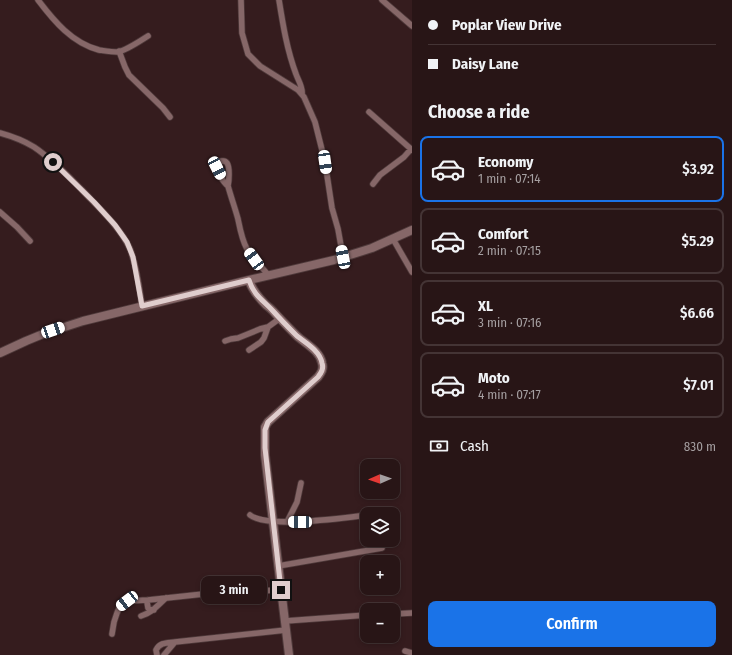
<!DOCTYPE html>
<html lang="en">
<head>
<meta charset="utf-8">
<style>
  :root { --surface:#281516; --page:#301e1f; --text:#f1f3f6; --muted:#a59fa1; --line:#443435; --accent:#1a73e8 }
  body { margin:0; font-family:"Fira Sans Condensed",sans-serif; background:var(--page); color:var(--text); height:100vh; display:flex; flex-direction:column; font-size:15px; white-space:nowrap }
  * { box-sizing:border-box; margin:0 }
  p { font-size:13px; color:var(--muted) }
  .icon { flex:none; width:22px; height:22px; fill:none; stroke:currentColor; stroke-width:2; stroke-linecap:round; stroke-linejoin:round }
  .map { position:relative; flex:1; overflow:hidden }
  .drawer { display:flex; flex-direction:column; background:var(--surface); width:320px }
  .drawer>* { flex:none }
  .guide { display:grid; align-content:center; height:88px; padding:0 16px; background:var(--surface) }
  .needle { width:26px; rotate:268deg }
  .fabs { position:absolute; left:360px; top:459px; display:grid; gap:8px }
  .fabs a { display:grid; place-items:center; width:40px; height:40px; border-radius:8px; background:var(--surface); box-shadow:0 2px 6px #0003,0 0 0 1px var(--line); font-size:20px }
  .end { position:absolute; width:18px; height:18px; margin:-9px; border:5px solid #dfcdcd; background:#111; box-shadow:0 0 0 2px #111 }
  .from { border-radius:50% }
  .bubble { position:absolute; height:28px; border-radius:8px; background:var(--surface); box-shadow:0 2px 6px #0003,0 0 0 1px var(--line); font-size:13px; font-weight:600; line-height:28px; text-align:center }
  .car { position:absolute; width:12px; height:24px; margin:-12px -6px; border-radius:5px; box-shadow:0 0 3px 1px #0007; background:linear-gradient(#fff 24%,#345 0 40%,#fff 0 76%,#345 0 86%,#fff 0) }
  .guide b { display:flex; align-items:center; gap:14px; height:38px; font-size:15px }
  .guide b+b { border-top:1px solid var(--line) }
  .guide i { width:10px; height:10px; background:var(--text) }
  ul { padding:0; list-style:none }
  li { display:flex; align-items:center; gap:12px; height:66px; margin:0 8px 6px; padding:0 8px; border:2px solid var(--line); border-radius:8px }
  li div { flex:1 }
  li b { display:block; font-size:15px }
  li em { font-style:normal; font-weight:600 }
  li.on { border-color:var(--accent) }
  li>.icon { width:36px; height:36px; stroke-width:1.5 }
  h2 { padding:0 16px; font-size:18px; line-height:48px }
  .pay { display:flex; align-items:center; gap:10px; height:44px; padding:0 16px; font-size:15px }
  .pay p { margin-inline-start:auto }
  .button { display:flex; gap:8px; margin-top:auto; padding:8px 16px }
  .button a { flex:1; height:46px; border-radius:8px; background:var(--accent); color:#fff; font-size:16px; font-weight:600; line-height:46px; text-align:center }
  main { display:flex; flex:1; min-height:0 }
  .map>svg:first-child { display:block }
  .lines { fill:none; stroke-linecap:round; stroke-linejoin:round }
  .street-casing { stroke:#4f3a3b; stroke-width:7 }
  .secondary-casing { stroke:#4f3a3b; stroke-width:10 }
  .street { stroke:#866768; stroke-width:5.5 }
  .secondary { stroke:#866768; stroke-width:8 }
  .route { stroke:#dfcdcd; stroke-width:5 }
</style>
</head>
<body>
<main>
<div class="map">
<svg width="412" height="655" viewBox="0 0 412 655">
  <rect width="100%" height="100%" fill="#351c1e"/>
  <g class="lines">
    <defs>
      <path id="street" d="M38,0c16,21 34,43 61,50 7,1 13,2 19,2 9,-2 22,-11 30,-16
        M241,0l1,33 6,21 12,12 38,24 6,7 11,25 10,40 7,46 6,21 5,28
        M279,0c4,25 8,50 17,74 2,6 7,13 6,20
        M382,0l30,26
        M119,51l6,16 4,8 34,33 7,9
        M369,112l43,38
        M0,133c11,3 24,8 34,14 18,12 33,28 48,43 16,17 39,38 48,59 7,18 9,38 12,57
        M221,161c3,0 4,-1 6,2 3,4 2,18 1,23 -4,-3 -13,-16 -12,-21 1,-3 3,-3 5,-4z
        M373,184l7,-9 24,-18 7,-8
        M228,186c3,11 7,22 10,33 2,10 4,21 9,30 6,10 15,18 22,27
        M0,212l17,15 13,14
        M393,239l19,33
        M225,341l6,-2 7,-1 10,-4 12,-5 8,-2 11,-8
        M249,350l12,-8 3,-4 4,-11
        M250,515c17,14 93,3 117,0
        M287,522l10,-20 4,-19
        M278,566l104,-18
        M148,600l-1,2 1,6 6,2
        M393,614l19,-1
        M141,616c12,-4 16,-10 25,-18
        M285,621l82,-6
        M112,634l2,-12 3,-9 3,-7 7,-5 21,-1 74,-8 59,-2
        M175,642l111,-12
        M405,651l7,2
        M157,655l-1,-5c4,-8 11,-7 19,-8l-11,13"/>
      <path id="secondary" d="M249,280c3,10 10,18 17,25 3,2 5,4 7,6 8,9 16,17 24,25 9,8 23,15 25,27 2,6 -1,10 -4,14l-50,45 -3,5v28l24,200
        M0,353l26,-12 17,-7 40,-13 166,-41 85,-20 38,-12 40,-18"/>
    </defs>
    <use href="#street" class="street-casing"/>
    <use href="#secondary" class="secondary-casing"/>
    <use href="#street" class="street"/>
    <use href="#secondary" class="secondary"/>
  </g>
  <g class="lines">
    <path class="route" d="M53,162l41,40 21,23 12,17 6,15 9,49 107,-26c5,16 14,20 24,31 8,9 16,17 24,25 9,7 23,15 25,27 2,6 -1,10 -4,14l-50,45 -3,8v18l16,142"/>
  </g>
</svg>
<div class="fabs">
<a><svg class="needle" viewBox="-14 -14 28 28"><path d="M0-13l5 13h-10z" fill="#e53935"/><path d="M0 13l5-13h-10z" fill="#a59fa1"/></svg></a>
<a><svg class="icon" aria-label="layers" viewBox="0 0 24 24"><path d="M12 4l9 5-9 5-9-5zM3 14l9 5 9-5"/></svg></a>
<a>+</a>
<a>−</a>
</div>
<i class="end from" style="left:53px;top:162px"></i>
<i class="end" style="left:281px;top:590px"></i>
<div class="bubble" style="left:201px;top:576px;width:66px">3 min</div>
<i class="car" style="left:325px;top:162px;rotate:172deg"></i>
<i class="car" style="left:217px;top:168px;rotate:153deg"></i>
<i class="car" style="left:343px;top:257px;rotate:349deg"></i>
<i class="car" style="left:254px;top:259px;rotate:324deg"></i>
<i class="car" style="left:53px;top:330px;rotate:71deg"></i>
<i class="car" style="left:300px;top:522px;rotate:270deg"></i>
<i class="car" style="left:127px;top:601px;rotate:232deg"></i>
</div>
<section class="drawer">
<div class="guide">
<b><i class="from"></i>Poplar View Drive</b>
<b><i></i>Daisy Lane</b>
</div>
<h2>Choose a ride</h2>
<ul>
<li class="on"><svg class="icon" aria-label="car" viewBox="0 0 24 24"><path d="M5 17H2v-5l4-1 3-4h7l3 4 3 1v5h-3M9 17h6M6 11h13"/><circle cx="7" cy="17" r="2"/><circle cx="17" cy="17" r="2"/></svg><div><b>Economy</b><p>1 min · 07:14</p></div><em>$3.92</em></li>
<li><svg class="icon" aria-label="car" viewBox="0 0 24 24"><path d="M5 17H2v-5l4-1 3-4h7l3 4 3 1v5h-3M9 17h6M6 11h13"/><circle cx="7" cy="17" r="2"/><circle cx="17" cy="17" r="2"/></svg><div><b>Comfort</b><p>2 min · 07:15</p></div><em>$5.29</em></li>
<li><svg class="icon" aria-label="car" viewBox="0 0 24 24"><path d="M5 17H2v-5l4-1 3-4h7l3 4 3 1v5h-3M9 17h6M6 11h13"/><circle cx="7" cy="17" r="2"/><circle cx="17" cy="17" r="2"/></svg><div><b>XL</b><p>3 min · 07:16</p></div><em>$6.66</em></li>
<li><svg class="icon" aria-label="car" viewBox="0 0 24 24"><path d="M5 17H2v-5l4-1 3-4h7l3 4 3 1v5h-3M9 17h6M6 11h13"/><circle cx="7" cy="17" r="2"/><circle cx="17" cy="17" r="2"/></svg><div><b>Moto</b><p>4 min · 07:17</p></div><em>$7.01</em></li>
</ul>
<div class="pay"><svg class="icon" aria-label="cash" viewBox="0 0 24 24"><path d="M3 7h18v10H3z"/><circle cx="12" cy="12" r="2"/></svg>Cash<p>830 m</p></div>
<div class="button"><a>Confirm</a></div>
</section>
</main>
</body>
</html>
